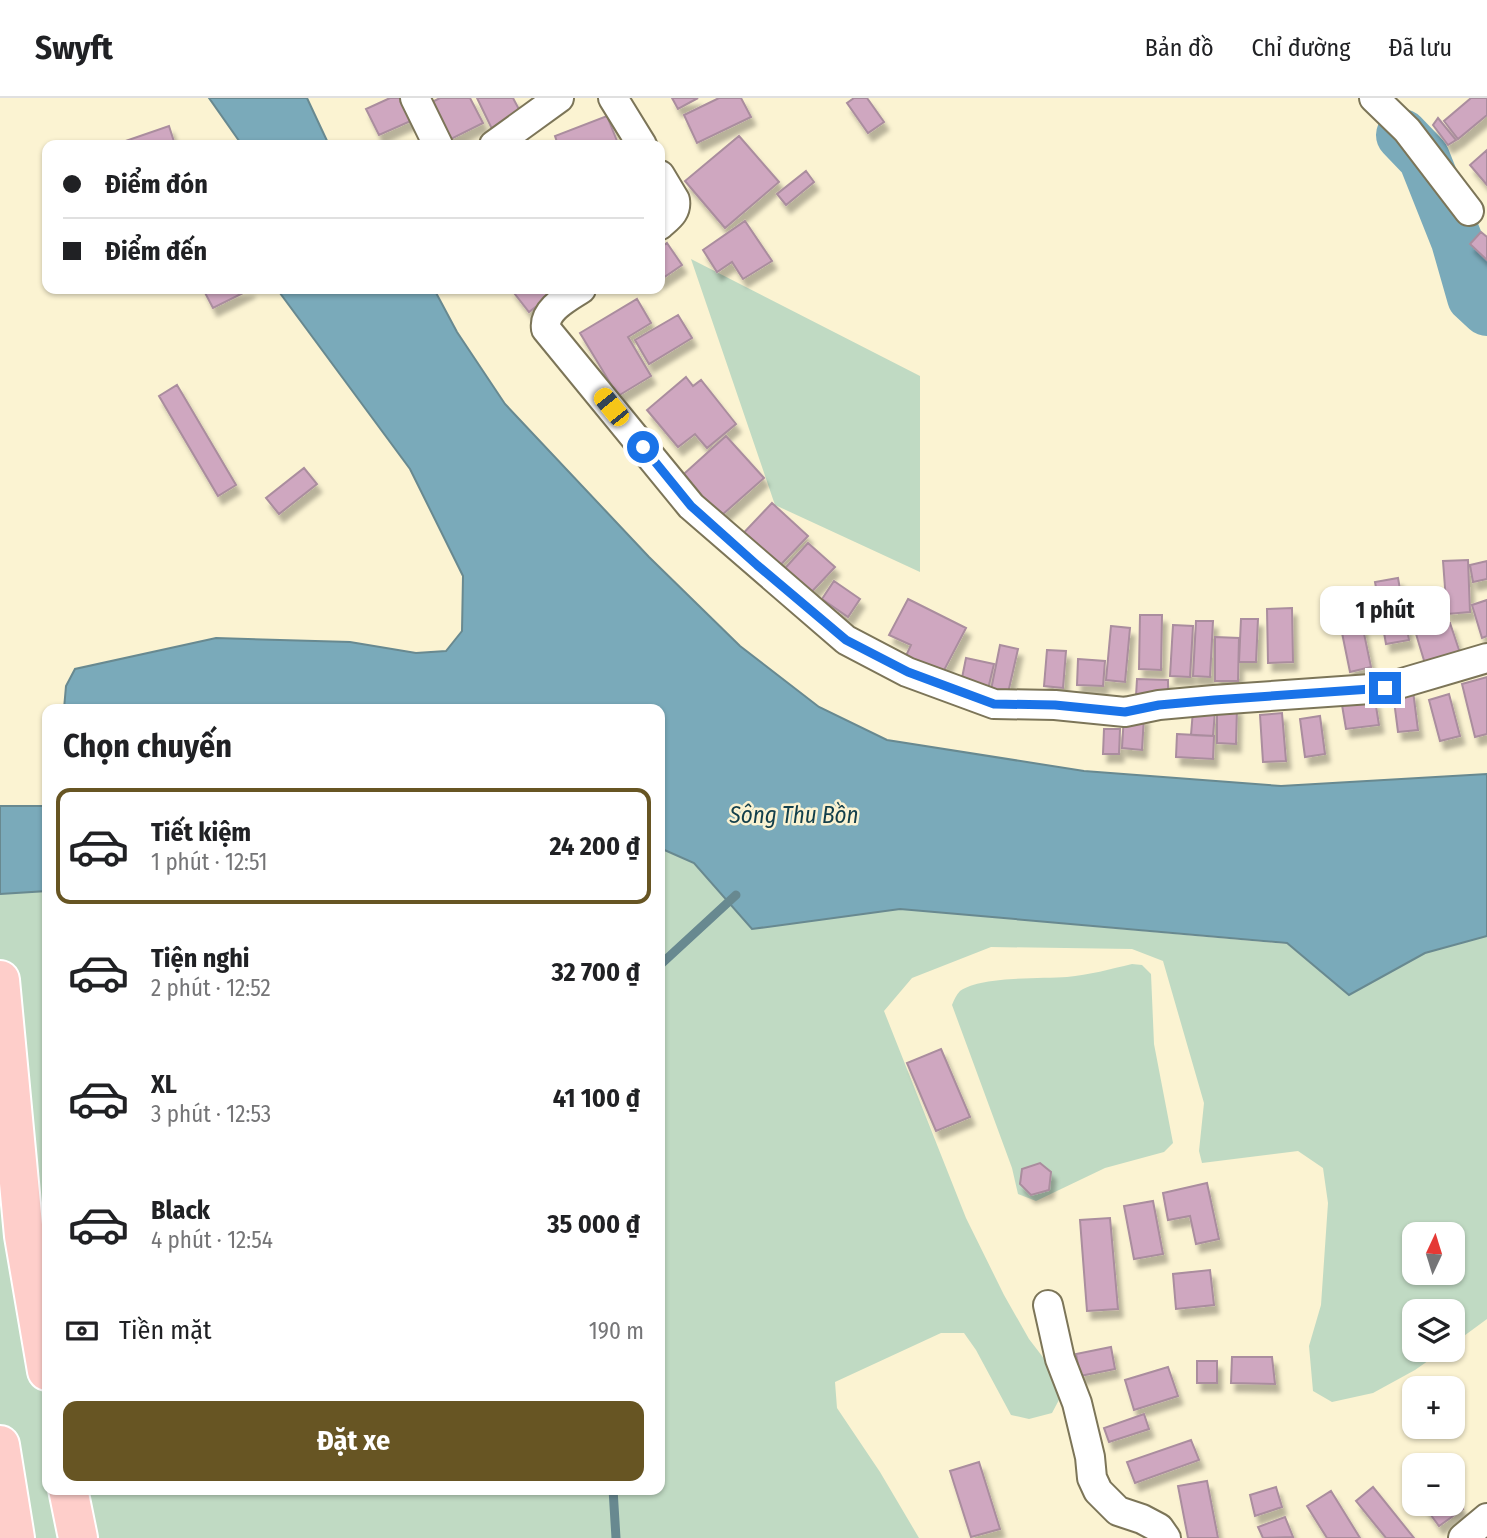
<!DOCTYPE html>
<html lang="vi">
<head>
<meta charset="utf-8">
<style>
  :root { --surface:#fff; --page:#f6f6f6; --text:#202124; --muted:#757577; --line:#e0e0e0; --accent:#675523 }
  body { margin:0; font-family:"Fira Sans Condensed",sans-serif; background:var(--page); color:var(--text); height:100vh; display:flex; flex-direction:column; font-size:26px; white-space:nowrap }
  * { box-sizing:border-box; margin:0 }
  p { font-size:23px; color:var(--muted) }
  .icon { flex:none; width:38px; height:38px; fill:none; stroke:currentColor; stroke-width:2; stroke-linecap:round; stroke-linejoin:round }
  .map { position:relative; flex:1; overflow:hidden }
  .details { position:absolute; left:42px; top:606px; width:623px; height:791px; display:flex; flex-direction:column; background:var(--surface); border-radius:14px; box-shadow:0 2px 5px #0004 }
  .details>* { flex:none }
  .top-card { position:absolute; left:42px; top:42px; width:623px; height:154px; border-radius:14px; box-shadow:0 2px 5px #0004; display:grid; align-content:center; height:154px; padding:0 21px; background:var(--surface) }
  .needle { width:46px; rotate:4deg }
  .fabs { position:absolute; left:1402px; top:1124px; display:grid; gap:14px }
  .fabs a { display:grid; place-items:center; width:63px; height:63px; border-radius:14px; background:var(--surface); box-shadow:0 2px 5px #0004; font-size:35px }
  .end { position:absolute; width:32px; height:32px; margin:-16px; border:9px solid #1a73e8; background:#fff; box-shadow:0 0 0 4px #fff }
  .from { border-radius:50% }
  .bubble { position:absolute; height:49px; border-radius:14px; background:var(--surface); box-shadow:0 2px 5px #0004; font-size:23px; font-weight:700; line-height:49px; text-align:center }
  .car { position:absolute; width:21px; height:42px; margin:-21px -10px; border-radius:9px; box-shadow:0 0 5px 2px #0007; background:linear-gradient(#f5c518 24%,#345 0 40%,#f5c518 0 76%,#345 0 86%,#f5c518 0) }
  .top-card b { display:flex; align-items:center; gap:24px; height:66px; font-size:26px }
  .top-card b+b { border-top:2px solid var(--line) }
  .top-card i { width:18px; height:18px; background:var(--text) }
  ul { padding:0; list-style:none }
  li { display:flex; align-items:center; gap:21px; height:116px; margin:0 14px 10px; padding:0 7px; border:4px solid transparent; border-radius:14px }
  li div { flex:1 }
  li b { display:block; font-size:26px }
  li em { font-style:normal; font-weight:700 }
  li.active { border-color:var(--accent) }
  li>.icon { width:63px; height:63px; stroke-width:1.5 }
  h2 { padding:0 21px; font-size:32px; line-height:84px }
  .pay { display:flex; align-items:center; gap:18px; height:77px; padding:0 21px; font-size:26px }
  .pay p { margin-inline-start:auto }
  .primary-button { display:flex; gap:14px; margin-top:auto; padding:14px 21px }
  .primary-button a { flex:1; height:80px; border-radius:14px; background:var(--accent); color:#fff; font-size:28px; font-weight:700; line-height:80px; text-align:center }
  header { display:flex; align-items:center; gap:42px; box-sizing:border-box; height:98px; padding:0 35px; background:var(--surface); border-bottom:2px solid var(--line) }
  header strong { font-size:33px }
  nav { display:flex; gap:38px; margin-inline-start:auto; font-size:24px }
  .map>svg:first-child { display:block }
  .green { fill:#c0dac3; fill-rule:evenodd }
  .water { fill:#7aaaba; stroke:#688990; stroke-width:2 }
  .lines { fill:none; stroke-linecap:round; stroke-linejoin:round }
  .stream { stroke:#688990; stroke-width:9 }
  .river { stroke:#7aaaba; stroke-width:52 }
  .building { fill:#cfa7c0; stroke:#aa8d9e; stroke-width:2; filter:url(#shadow) }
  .minor-casing { stroke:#7c7558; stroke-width:32 }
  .primary-casing { stroke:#fff; stroke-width:42 }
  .minor { stroke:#fff; stroke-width:28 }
  .primary { stroke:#fececa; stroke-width:38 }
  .route { stroke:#1a73e8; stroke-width:9 }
  .labels { text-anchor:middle; stroke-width:5; stroke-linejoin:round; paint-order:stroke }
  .water-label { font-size:23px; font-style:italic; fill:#123f4b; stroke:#fbf3d2 }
</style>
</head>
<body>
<header>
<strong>Swyft</strong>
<nav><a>Bản đồ</a><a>Chỉ đường</a><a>Đã lưu</a></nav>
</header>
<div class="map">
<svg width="1487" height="1440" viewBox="0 0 1487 1440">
  <defs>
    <filter id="shadow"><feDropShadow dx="4.5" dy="8" stdDeviation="2" flood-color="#0004"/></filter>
  </defs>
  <rect width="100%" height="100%" fill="#fbf3d2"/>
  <path class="green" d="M691,161l229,117v196l-145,-67z
    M660,750l34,15 58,66 148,-20 387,35 62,51 76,-42 62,-17v383l-34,25 -1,-33h-38v38h31l-30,21 -42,23 -41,9 -19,-11 -4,-45 12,-41 7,-102 -5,-35 -25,-17 -96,12 -3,-12 5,-48 -41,-142 -31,-12 -141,-2 -79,31 -28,33 82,207 38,77 25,44 26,34 5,25 -8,15 -23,6 -18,-4 -35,-65 -12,-17h-23l-106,49 2,26 43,64 39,66h-919v-644l47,-3v598h613zM1414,1136h38v38h-38z
    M1132,866l10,1 9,9 3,70 19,99 -9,9 -59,16 -69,33 -18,-7 -6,-26 -60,-163c2,-5 4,-10 8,-14 21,-15 81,-12 107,-14 22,-2 44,-8 65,-13z"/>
  <path class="water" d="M209,0h98l22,47h-87z
    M277,191h157l23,43 48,72 144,153 91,89 79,61 68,33 197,31 197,15 206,-12v162l-62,17 -76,42 -62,-52 -387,-34 -148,20 -58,-66 -34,-15v-139h-596l2,-23 9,-17 141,-31 134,4 66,11 30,-2 16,-20 1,-55 -53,-107z
    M0,708h47v85l-47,3z"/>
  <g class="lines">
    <path class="stream" d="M660,867l76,-70
      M613,1391l3,49"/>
    <path class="river" d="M1402,37l22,23 33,83 16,56 14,13"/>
  </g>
  <path class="building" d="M390,0h13l10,22 -34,15 -13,-26z
    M440,0h30l13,25 -34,17 -19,-37z
    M477,0h36l10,19 -30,14z
    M672,0h26l-20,11z
    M719,0h22l10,19 -54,26 -13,-28z
    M854,0h13l17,24 -16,11 -21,-30z
    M1471,0h16v17l-29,24 -14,-18z
    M607,18l10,25 -13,4h-46l-3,-9z
    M1438,20l18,22 -8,5 -15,-20z
    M169,28l6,19h-61z
    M739,38l40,46 -54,46 -40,-47z
    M1487,52v35l-17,-20z
    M806,73l8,11 -28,23 -9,-11z
    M745,123l27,40 -29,18 -11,-17 -15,10 -14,-22z
    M1481,134l6,5v23l-17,-16z
    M667,145l15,22 -22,15v-32z
    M203,191h48l-38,19z
    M511,191h33l6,7 -21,16z
    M637,201l14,24 -23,14 23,39 -33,20 -38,-63z
    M678,217l14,23 -43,26 -14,-24z
    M686,279l7,9 8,-6 35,44 -29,24 -12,-14 -17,13 -31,-37z
    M177,287l59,100 -18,11 -59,-100z
    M726,338l38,42 -50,44 -38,-41z
    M304,370l13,16 -38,30 -13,-16z
    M772,405l36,33 -38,40 -35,-34z
    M808,445l27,24 -31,33 -26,-24z
    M1468,462l2,52 -23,2 -4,-53z
    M1487,463v18l-14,3 -3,-17z
    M1398,480l11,62 -23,4 -11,-62z
    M834,483l26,18 -12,18 -26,-18z
    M908,501l58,29 -25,48 -36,-18 6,-13 -22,-10z
    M1487,502v36l-5,2 -10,-33z
    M1292,510l1,54 -25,1 -1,-54z
    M1140,517h22l-1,55 -22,-1z
    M1241,521h17l-2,43h-17z
    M1196,523h17l-3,56 -17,-1z
    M1450,525l11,33 -35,11 -10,-33z
    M1362,526l9,43 -21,5 -9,-44z
    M1173,527l20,1 -3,51 -20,-1z
    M1111,528l19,2 -5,54 -19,-2z
    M1215,539l24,1 -1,43h-23z
    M1000,547l18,4 -10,44 -17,-3z
    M1047,552l19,1 -3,37 -19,-2z
    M966,560l28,6 -6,25 -27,-6z
    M1078,561l27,2 -2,25 -26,-1z
    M1487,579v57l-12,3 -13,-53z
    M1137,581l31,1v16h-32z
    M1413,593l5,39 -20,2 -5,-39z
    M1449,596l11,42 -20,5 -11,-41z
    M1375,602l4,25 -33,4 -4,-24z
    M1217,609h20l-1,37 -19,-1z
    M1193,612l22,1 -2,25 -22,-1z
    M1282,615l4,48 -23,1 -3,-47z
    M1124,617l20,1 -2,34 -20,-2z
    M1320,618l5,38 -20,3 -5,-38z
    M1104,631h16l-1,25h-16z
    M1177,636l37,2 -1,23 -37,-2z
    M941,951l29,68 -34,14 -29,-68z
    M1040,1065l11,9 -2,18 -18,5 -11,-11 2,-15z
    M1207,1085l12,56 -23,5 -6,-28 -22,4 -5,-27z
    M1153,1103l10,53 -29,5 -10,-53z
    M1110,1120l8,91 -31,2 -7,-91z
    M1210,1172l4,35 -38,4 -3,-35z
    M1111,1249l4,22 -35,7 -4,-22z
    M1232,1259h40l3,27 -44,-1z
    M1197,1263h20v22h-20z
    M1168,1269l10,29 -44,14 -9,-30z
    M1144,1316l5,15 -40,13 -5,-14z
    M1191,1342l8,20 -64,23 -8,-21z
    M979,1364l21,67 -29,8 -21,-66z
    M1207,1383l11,57h-30l-10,-52z
    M1276,1389l6,20 -27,9 -5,-21z
    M1373,1389l41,51h-28l-30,-37z
    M1331,1393l29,47h-33l-20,-32z
    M1452,1397l11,14 -24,17 -17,-23h30z
    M1285,1419l8,20 -30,1 -5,-11z"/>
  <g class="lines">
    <defs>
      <path id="minor" d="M415,0l23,47
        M613,0l29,47
        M1374,0l33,32 62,81
        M494,47l65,-47
        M660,77l15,25c2,12 -6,17 -15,25
        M581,191c-14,9 -38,21 -35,40l145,177 155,134 61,32 87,32 61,1 70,7 34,-7 55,-5 171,-12 102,-30
        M1048,1207l12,54 17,44 13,54 2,21 6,13 20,20 24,8 17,9 7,10
        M1463,1440l24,-20"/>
      <path id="primary" d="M0,882l24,256 23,135
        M0,1347l15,93
        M68,1391l10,49"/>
    </defs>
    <use href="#minor" class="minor-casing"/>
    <use href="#primary" class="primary-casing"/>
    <use href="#minor" class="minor"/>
    <use href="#primary" class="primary"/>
  </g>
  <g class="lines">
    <path class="route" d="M643,349l48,59 66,59 89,75 62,32 86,32 61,1 70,7 34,-7 55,-5 171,-12"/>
  </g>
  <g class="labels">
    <g class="water-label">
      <text x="794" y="725">Sông Thu Bồn</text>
    </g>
  </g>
</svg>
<div class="fabs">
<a><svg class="needle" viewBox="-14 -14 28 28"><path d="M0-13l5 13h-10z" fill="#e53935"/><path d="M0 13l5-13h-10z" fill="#757577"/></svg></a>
<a><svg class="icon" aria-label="layers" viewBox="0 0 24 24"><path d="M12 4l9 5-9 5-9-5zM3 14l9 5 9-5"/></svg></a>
<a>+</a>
<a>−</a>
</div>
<i class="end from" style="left:643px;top:349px"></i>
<i class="end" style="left:1385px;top:590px"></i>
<div class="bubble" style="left:1320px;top:488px;width:130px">1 phút</div>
<i class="car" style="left:611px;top:309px;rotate:321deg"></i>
<div class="top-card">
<b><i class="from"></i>Điểm đón</b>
<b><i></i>Điểm đến</b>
</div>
<section class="details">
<h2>Chọn chuyến</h2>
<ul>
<li class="active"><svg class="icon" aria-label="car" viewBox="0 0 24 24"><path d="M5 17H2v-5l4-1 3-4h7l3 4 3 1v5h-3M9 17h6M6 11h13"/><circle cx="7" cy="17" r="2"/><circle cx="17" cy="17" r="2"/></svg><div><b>Tiết kiệm</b><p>1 phút · 12:51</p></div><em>24 200 ₫</em></li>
<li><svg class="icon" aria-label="car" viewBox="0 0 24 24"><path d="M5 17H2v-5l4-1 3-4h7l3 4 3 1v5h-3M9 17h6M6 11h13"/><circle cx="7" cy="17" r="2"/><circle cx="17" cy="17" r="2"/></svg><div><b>Tiện nghi</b><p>2 phút · 12:52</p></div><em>32 700 ₫</em></li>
<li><svg class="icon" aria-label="car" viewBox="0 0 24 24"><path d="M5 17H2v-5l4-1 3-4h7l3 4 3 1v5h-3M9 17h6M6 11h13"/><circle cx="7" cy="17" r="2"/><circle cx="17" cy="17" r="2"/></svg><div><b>XL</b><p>3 phút · 12:53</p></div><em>41 100 ₫</em></li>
<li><svg class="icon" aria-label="car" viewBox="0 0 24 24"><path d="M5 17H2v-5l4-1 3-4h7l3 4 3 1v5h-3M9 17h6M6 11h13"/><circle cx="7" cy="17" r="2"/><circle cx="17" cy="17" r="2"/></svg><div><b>Black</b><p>4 phút · 12:54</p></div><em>35 000 ₫</em></li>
</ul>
<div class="pay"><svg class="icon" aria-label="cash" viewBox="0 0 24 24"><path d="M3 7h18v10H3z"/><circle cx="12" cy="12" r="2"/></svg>Tiền mặt<p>190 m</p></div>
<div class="primary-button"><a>Đặt xe</a></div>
</section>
</div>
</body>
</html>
